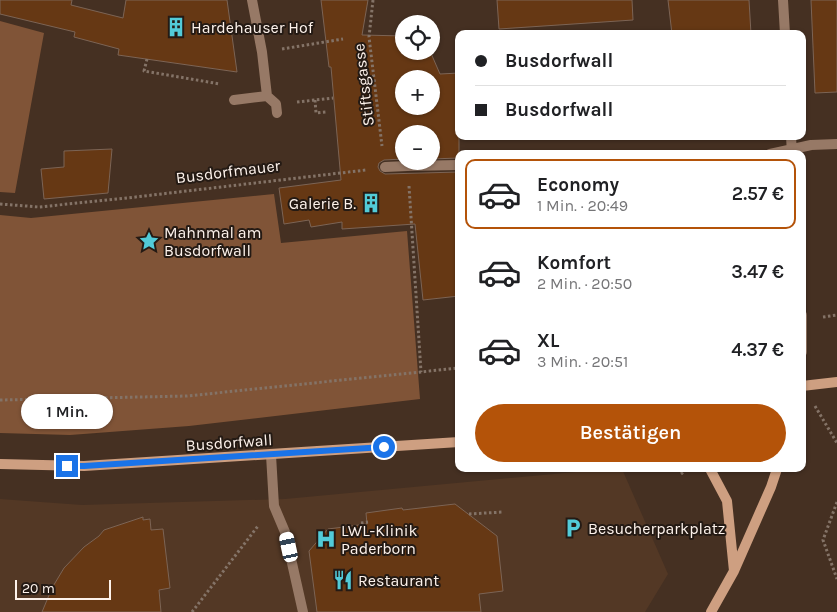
<!DOCTYPE html>
<html lang="de">
<head>
<meta charset="utf-8">
<style>
  :root { --surface:#fff; --page:#f6f6f6; --text:#202124; --muted:#757577; --line:#e0e0e0; --accent:#b45309 }
  body { margin:0; font-family:Karla,sans-serif; background:var(--page); color:var(--text); height:100vh; display:flex; flex-direction:column; font-size:19px; white-space:nowrap }
  * { box-sizing:border-box; margin:0 }
  p { font-size:16px; color:var(--muted) }
  .icon { flex:none; width:28px; height:28px; fill:none; stroke:currentColor; stroke-width:2; stroke-linecap:round; stroke-linejoin:round }
  .map { position:relative; flex:1; overflow:hidden }
  .side { position:absolute; left:455px; top:150px; width:351px; height:322px; display:flex; flex-direction:column; background:var(--surface); border-radius:10px; box-shadow:0 1px 4px #0004 }
  .side>* { flex:none }
  .guide { position:absolute; left:455px; top:30px; width:351px; height:110px; border-radius:10px; box-shadow:0 1px 4px #0004; display:grid; align-content:center; height:110px; padding:0 20px; background:var(--surface) }
  .fabs { position:absolute; left:395px; top:15px; display:grid; gap:10px }
  .fabs a { display:grid; place-items:center; width:45px; height:45px; border-radius:50%; background:var(--surface); box-shadow:0 1px 4px #0004; font-size:25px }
  .scale { position:absolute; left:15px; bottom:12px; width:96px; box-sizing:border-box; padding-left:5px; border:2px solid #fdf2eb; border-top:0; font-size:14px; line-height:18px; white-space:nowrap; color:#fdf2eb; -webkit-text-stroke:4px #241a14; paint-order:stroke }
  .end { position:absolute; width:22px; height:22px; margin:-11px; border:6px solid #1a73e8; background:#fff; box-shadow:0 0 0 2px #fff }
  .from { border-radius:50% }
  .bubble { position:absolute; height:35px; border-radius:18px; background:var(--surface); box-shadow:0 1px 4px #0004; font-size:16px; font-weight:600; line-height:35px; text-align:center }
  .car { position:absolute; width:15px; height:30px; margin:-15px -8px; border-radius:6px; box-shadow:0 0 4px 1px #0007; background:linear-gradient(#fff 24%,#345 0 40%,#fff 0 76%,#345 0 86%,#fff 0) }
  .guide b { display:flex; align-items:center; gap:18px; height:48px; font-size:19px }
  .guide b+b { border-top:1px solid var(--line) }
  .guide i { width:12px; height:12px; background:var(--text) }
  ul { padding:9px 0 0; list-style:none }
  li { display:flex; align-items:center; gap:15px; height:70px; margin:0 10px 8px; padding:0 10px; border:2px solid transparent; border-radius:10px }
  li div { flex:1 }
  li b { display:block; font-size:19px }
  li em { font-style:normal; font-weight:600 }
  li.on { border-color:var(--accent) }
  li>.icon { width:45px; height:45px; stroke-width:1.5 }
  .primary-button { display:flex; gap:10px; margin-top:auto; padding:10px 20px }
  .primary-button a { flex:1; height:58px; border-radius:30px; background:var(--accent); color:#fff; font-size:20px; font-weight:600; line-height:58px; text-align:center }
  .map>svg:first-child { display:block }
  .built { fill:#533825 }
  .green { fill:#805437 }
  .building { fill:#663814; stroke:#7c6455; fill-rule:evenodd }
  .lines { fill:none; stroke-linecap:round; stroke-linejoin:round }
  .path { stroke:#847367; stroke-width:3; stroke-dasharray:2.5 2.5; stroke-linecap:butt }
  .service { stroke:#977966; stroke-width:10 }
  .minor { stroke:#977966; stroke-width:10 }
  .secondary { stroke:#ce9f81; stroke-width:10 }
  .route { stroke:#1a73e8; stroke-width:6 }
  .labels { text-anchor:middle; stroke-width:4; stroke-linejoin:round; paint-order:stroke }
  .poi-label { font-size:16px; fill:#fdf2eb; stroke:#241a14; text-anchor:start }
  .street-label { font-size:16px; fill:#fdf2eb; stroke:#241a14 }
</style>
</head>
<body>
<div class="map">
<svg width="837" height="612" viewBox="0 0 837 612">
  <rect width="100%" height="100%" fill="#453022"/>
  <path class="built" d="M608,469h14l46,105 -23,38h-645v-113l82,6 203,-6z"/>
  <path class="green" d="M0,21l44,12 -29,160 -15,-1z
    M274,194l7,49 126,-12 13,168 -231,27 -119,9 -70,-2v-218l31,3z"/>
  <path class="building" d="M0,0h72l-1,5 52,13 3,-18h101l10,72 -119,-17 1,-6 -45,-12 1,-5 -75,-18z
    M321,0h47l-6,35 42,1v15h26l10,23 19,-1v85l-28,1v-25h-27v25l-20,1 -5,3 -1,4 2,4 5,3 74,-2v124l-36,4 -8,-76 -73,5v-7l-31,5 -2,-7 -25,4 -5,-36 62,-8 -10,-113h-2zM404,79h27v27h-27z
    M497,0h135l1,20 -134,9z
    M668,0h81l2,34h-79z
    M811,0h26v92l-22,1z
    M112,149l-4,44 -64,6 -3,-30 23,-2v-16z
    M455,504l42,32 6,55 -24,3 2,18h-164l-8,-61 19,-22 39,-5 -1,-11 36,-5 1,2z
    M143,517v3l7,-1 1,11 12,-1 7,59 -11,2 2,22h-119l10,-24 12,-20 20,-21 15,-11 5,-6z"/>
  <g class="lines">
    <path class="path" d="M373,0l-4,37 13,109
      M282,49l61,-10
      M147,59l-3,12 76,13
      M315,100l1,13 10,-1
      M297,102l36,-4
      M409,186l12,186
      M0,204l39,3 88,-9 239,-28
      M823,317l14,-2
      M0,400l187,-4 272,-28
      M815,406l22,37
      M681,474l6,-5
      M837,502l-14,38 14,39
      M469,514l34,-2
      M361,523l7,-1
      M192,612l66,-86"/>
    <path class="service" d="M252,0l10,52 5,44 9,8 1,9
      M234,100l33,-4
      M271,455l3,51 11,26 18,80"/>
    <path class="minor" d="M783,0l2,34
      M791,136l1,18
      M770,154l41,-9 26,-1
      M385,167l22,-1 52,-1
      M802,315v37"/>
    <path class="secondary" d="M802,386l35,-4
      M0,464l84,2 375,-24
      M710,469l17,32 7,70
      M711,612l23,-41 37,-84 6,-18"/>
  </g>
  <g class="lines">
    <path class="route" d="M67,466h17l300,-19"/>
  </g>
  <defs>
    <symbol id="building-bare" viewBox="-9 -9 18 18"><path d="M-4-6H4V6H1V3H-1V6H-4ZM-2.5-4.3h1.7v1.8h-1.7ZM.8-4.3h1.7v1.8H.8ZM-2.5-1h1.7V.8h-1.7ZM.8-1h1.7V.8H.8Z" fill="#52cbd8" stroke="#241a14" stroke-width="2.5" paint-order="stroke"/></symbol>
    <symbol id="sight-bare" viewBox="-9 -9 18 18"><path d="M0-6L1.8-2.2L6-1.7L2.9 1.2L3.7 5.4L0 3.3L-3.7 5.4L-2.9 1.2L-6-1.7L-1.8-2.2Z" fill="#52cbd8" stroke="#241a14" stroke-width="2.5" paint-order="stroke"/></symbol>
    <symbol id="parking-bare" viewBox="-9 -9 18 18"><path d="M-3.5-5.5H1a3.5 3.5 0 0 1 0 7H-1V5.5H-3.5ZM-1-3.4V-.6H.8a1.4 1.4 0 0 0 0-2.8Z" fill="#52cbd8" stroke="#241a14" stroke-width="2.5" paint-order="stroke"/></symbol>
    <symbol id="hospital-bare" viewBox="-9 -9 18 18"><path d="M-5-5h3v3.5h4V-5h3V5h-3V1.5h-4V5h-3Z" fill="#52cbd8" stroke="#241a14" stroke-width="2.5" paint-order="stroke"/></symbol>
    <symbol id="restaurant-bare" viewBox="-9 -9 18 18"><path d="M-5-6h1v4h1v-4h1v4h1v-4h1v5L-1.5 .5V6h-2V.5L-5-1ZM5-6V6H3V1.5H1.5Q1.5-4 5-6Z" fill="#52cbd8" stroke="#241a14" stroke-width="2.5" paint-order="stroke"/></symbol>
  </defs>
  <g fill-rule="evenodd">
    <use href="#building-bare" x="162" y="13" width="28" height="28"/>
    <use href="#building-bare" x="357" y="189" width="28" height="28"/>
    <use href="#sight-bare" x="135" y="227" width="28" height="28"/>
    <use href="#parking-bare" x="559" y="514" width="28" height="28"/>
    <use href="#hospital-bare" x="312" y="525" width="28" height="28"/>
    <use href="#restaurant-bare" x="329" y="566" width="28" height="28"/>
  </g>
  <g class="labels">
    <g class="poi-label">
      <text x="191" y="33">Hardehauser Hof</text>
      <text x="356" y="209" text-anchor="end">Galerie B.</text>
      <text x="164" y="238">Mahnmal am<tspan x="164" dy="18">Busdorfwall</tspan></text>
      <text x="588" y="534">Besucherparkplatz</text>
      <text x="341" y="536">LWL-Klinik<tspan x="341" dy="18">Paderborn</tspan></text>
      <text x="358" y="586">Restaurant</text>
    </g>
    <g class="street-label">
      <text transform="translate(363 85) rotate(-97)" y="6">Stiftsgasse</text>
      <text transform="translate(228 171) rotate(-7)" y="6">Busdorfmauer</text>
      <text transform="translate(229 442) rotate(-4)" y="6">Busdorfwall</text>
    </g>
  </g>
</svg>
<div class="fabs">
<a><svg class="icon" aria-label="locate" viewBox="0 0 24 24"><circle cx="12" cy="12" r="6"/><path d="M12 2v4M12 18v4M2 12h4M18 12h4"/></svg></a>
<a>+</a>
<a>−</a>
</div>
<div class="scale">20 m</div>
<i class="end from" style="left:384px;top:447px"></i>
<i class="end" style="left:67px;top:466px"></i>
<div class="bubble" style="left:21px;top:394px;width:92px">1 Min.</div>
<i class="car" style="left:289px;top:547px;rotate:348deg"></i>
<div class="guide">
<b><i class="from"></i>Busdorfwall</b>
<b><i></i>Busdorfwall</b>
</div>
<section class="side">
<ul>
<li class="on"><svg class="icon" aria-label="car" viewBox="0 0 24 24"><path d="M5 17H2v-5l4-1 3-4h7l3 4 3 1v5h-3M9 17h6M6 11h13"/><circle cx="7" cy="17" r="2"/><circle cx="17" cy="17" r="2"/></svg><div><b>Economy</b><p>1 Min. · 20:49</p></div><em>2.57 €</em></li>
<li><svg class="icon" aria-label="car" viewBox="0 0 24 24"><path d="M5 17H2v-5l4-1 3-4h7l3 4 3 1v5h-3M9 17h6M6 11h13"/><circle cx="7" cy="17" r="2"/><circle cx="17" cy="17" r="2"/></svg><div><b>Komfort</b><p>2 Min. · 20:50</p></div><em>3.47 €</em></li>
<li><svg class="icon" aria-label="car" viewBox="0 0 24 24"><path d="M5 17H2v-5l4-1 3-4h7l3 4 3 1v5h-3M9 17h6M6 11h13"/><circle cx="7" cy="17" r="2"/><circle cx="17" cy="17" r="2"/></svg><div><b>XL</b><p>3 Min. · 20:51</p></div><em>4.37 €</em></li>
</ul>
<div class="primary-button"><a>Bestätigen</a></div>
</section>
</div>
</body>
</html>
